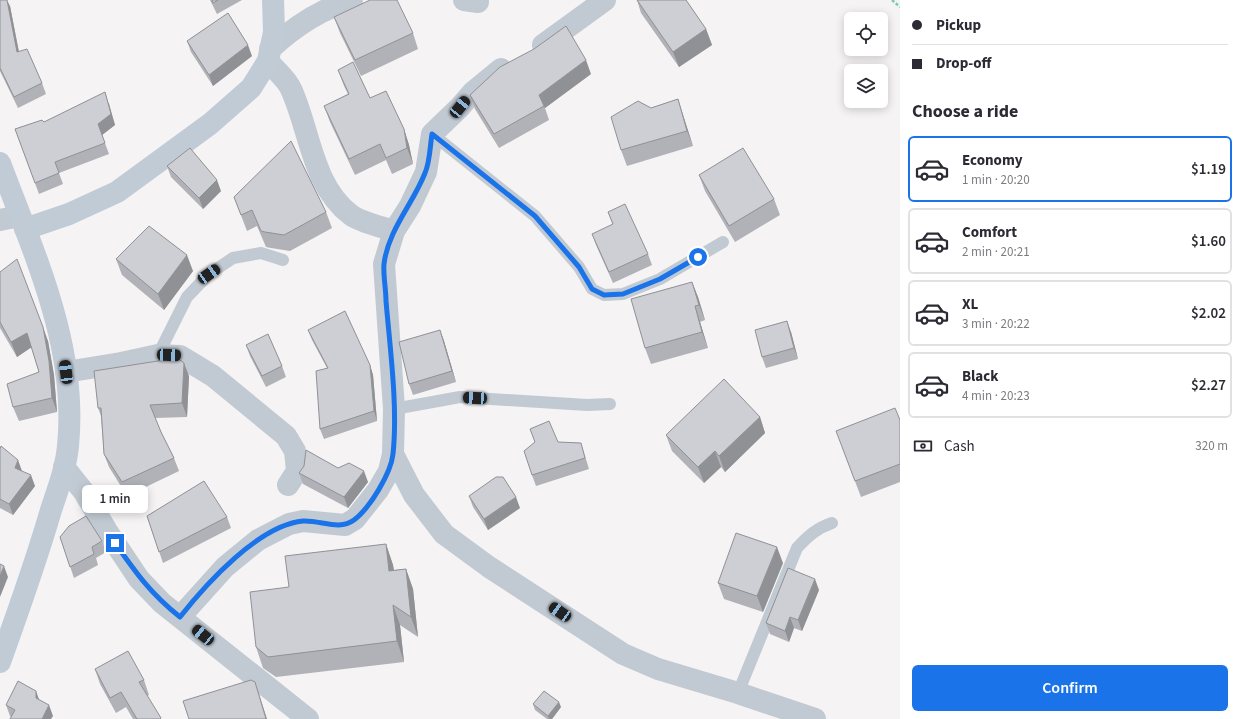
<!DOCTYPE html>
<html lang="en">
<head>
<meta charset="utf-8">
<style>
  :root { --surface:#fff; --page:#f2f2f3; --text:#2b2b33; --muted:#7c7c81; --line:#e1e1e2; --accent:#1a73e8 }
  body { margin:0; font-family:"Source Sans 3",sans-serif; background:var(--page); color:var(--text); height:100vh; display:flex; flex-direction:column; font-size:15px; white-space:nowrap }
  * { box-sizing:border-box; margin:0 }
  p { font-size:13px; color:var(--muted) }
  .icon { flex:none; width:22px; height:22px; fill:none; stroke:currentColor; stroke-width:2; stroke-linecap:round; stroke-linejoin:round }
  .map { position:relative; flex:1; overflow:hidden }
  .panel { display:flex; flex-direction:column; background:var(--surface); width:340px }
  .panel>* { flex:none }
  .guide { display:grid; align-content:center; height:88px; padding:0 12px; background:var(--surface) }
  .controls { position:absolute; left:844px; top:12px; display:grid; gap:8px }
  .controls a { display:grid; place-items:center; width:44px; height:44px; border-radius:6px; background:var(--surface); box-shadow:0 2px 10px #0003; font-size:20px }
  .end { position:absolute; width:18px; height:18px; margin:-9px; border:5px solid #1a73e8; background:#fff; box-shadow:0 0 0 2px #fff }
  .from { border-radius:50% }
  .bubble { position:absolute; height:28px; border-radius:6px; background:var(--surface); box-shadow:0 2px 10px #0003; font-size:13px; font-weight:600; line-height:28px; text-align:center }
  .car { position:absolute; width:12px; height:24px; margin:-12px -6px; border-radius:5px; box-shadow:0 0 3px 1px #0007; background:linear-gradient(#222 24%,#8ab4d8 0 40%,#222 0 76%,#8ab4d8 0 86%,#222 0) }
  .guide b { display:flex; align-items:center; gap:14px; height:38px; font-size:15px }
  .guide b+b { border-top:1px solid var(--line) }
  .guide i { width:10px; height:10px; background:var(--text) }
  ul { padding:0; list-style:none }
  li { display:flex; align-items:center; gap:12px; height:66px; margin:0 8px 6px; padding:0 4px; border:2px solid var(--line); border-radius:6px }
  li div { flex:1 }
  li b { display:block; font-size:15px }
  li em { font-style:normal; font-weight:600 }
  li.on { border-color:var(--accent) }
  li>.icon { width:36px; height:36px; stroke-width:1.5 }
  h2 { padding:0 12px; font-size:18px; line-height:48px }
  .pay { display:flex; align-items:center; gap:10px; height:44px; padding:0 12px; font-size:15px }
  .pay p { margin-inline-start:auto }
  .cta { display:flex; gap:8px; margin-top:auto; padding:8px 12px }
  .cta a { flex:1; height:46px; border-radius:6px; background:var(--accent); color:#fff; font-size:16px; font-weight:600; line-height:46px; text-align:center }
  main { display:flex; flex:1; min-height:0 }
  .map>svg:first-child { display:block }
  .lines { fill:none; stroke-linecap:round; stroke-linejoin:round }
  .path { stroke:#7ad0a6; stroke-width:2.5; stroke-dasharray:3 2; stroke-linecap:butt }
  .lane { stroke:#c1cad2; stroke-width:12 }
  .street { stroke:#c1cad2; stroke-width:22 }
  .secondary { stroke:#c1cbd6; stroke-width:22 }
  .wall { fill:#b0b2b7 }
  .shaded-wall { fill:#909195 }
  .building { fill:#cdcfd5; stroke:#909195 }
  .route { stroke:#1a73e8; stroke-width:5 }
</style>
</head>
<body>
<main>
<div class="map">
<svg width="900" height="719" viewBox="0 0 900 719">
  <rect width="100%" height="100%" fill="#f5f3f3"/>
  <g class="lines">
    <path class="path" d="M892,0l8,7"/>
    <path class="lane" d="M432,134l103,82 44,51 13,22 12,6 19,-1 37,-15 63,-37
      M158,355l29,-58 22,-23 24,-16 28,-5 22,7
      M394,409l66,-12 127,8 23,-1
      M738,693l59,-145c11,-12 20,-20 35,-25"/>
    <path class="street" d="M464,0l14,2
      M543,45l62,-45
      M270,49c24,-22 50,-40 82,-49
      M268,61c7,9 19,18 23,28 19,41 21,97 60,126 9,7 31,12 43,16
      M0,220l19,-4
      M66,372l55,-9 37,-8 22,1 33,20 73,60 9,15 2,20 -9,14
      M393,454l21,41 30,39 45,33 134,87 35,15 80,24 77,26
      M64,467l20,25 23,39 32,48 23,24 146,116
      M180,617l45,-50 33,-27 31,-16 14,-3 42,4 10,-6 23,-29 11,-19 4,-17 1,-45 -10,-145 10,-33 16,-25 16,-34 6,-38 28,-27 13,-15 28,-23"/>
    <path class="secondary" d="M0,163c34,91 78,183 68,283 -2,22 -10,43 -17,64 -15,52 -33,102 -51,152
      M25,229l44,-15 48,-22 93,-68 41,-36 17,-27 6,-29 -1,-32"/>
  </g>
  <path class="wall" d="M0,0l10,6 9,46 23,31 4,11 -28,14 -18,-37z
    M210,0h32l-25,14z
    M637,0h49l20,29 6,16 -33,22 -38,-54z
    M334,17l79,16 5,16 -57,27 -21,-43z
    M187,41l65,15 -39,30 -22,-34z
    M338,70l66,59 5,16 4,19 -21,10 -6,-14 -31,15 -25,-53 -6,-16 24,-12 -4,-8z
    M591,74l-46,34 4,12 -50,28 -24,-39 -5,-14z
    M678,99l5,16 10,31 -66,20 -6,-16 30,-42z
    M109,103l6,22 -13,10 7,19 -50,19 4,11 -24,10 -24,-65 29,-7z
    M167,166l54,25 -18,18 -32,-32z
    M699,175l75,24 6,16 -45,27 -30,-51z
    M234,197l92,15 6,16 -42,23 -19,-3 -5,-1 -9,-21 -10,5z
    M608,212l40,42 4,11 -39,18 -17,-38 -4,-11 21,-9z
    M116,259l77,12 -29,39 -42,-35z
    M0,272l48,69 6,34 3,37 -38,9 -6,-14 26,-35 -8,-25 -14,10 -17,-29z
    M692,282l6,15 7,23 -5,2 8,26 -57,16 -6,-16z
    M308,330l62,35 3,10 4,46 -53,18 -4,-10 7,-61 -15,-28z
    M440,330l4,11 12,41 -43,13 -4,-11z
    M791,332l7,27 -32,9 -4,-11z
    M246,345l36,21 4,11 -20,10 -16,-31z
    M189,376l-2,41 -32,1 6,14 13,26 5,13 -52,25 -18,-29 -5,-13 -3,-38 -3,-8z
    M760,417l5,16 -40,39 -4,-5 -17,16 -32,-32 -6,-16z
    M900,420v62l-39,15 -19,-50z
    M530,429l28,13 23,1 8,26 -53,17 -4,-11 3,-33z
    M0,449l22,22 13,15 -22,29 -13,-7z
    M338,468l30,14 -20,26 -45,-24 -4,-11z
    M469,496l51,12 -32,22 -15,-23z
    M147,516l80,1 4,11 -68,35z
    M60,537l42,4 4,11 -10,6 2,7 -24,13z
    M386,544l7,21 1,5 12,-1 7,20 5,48 -18,-12 4,37 -128,15 -13,-9 -7,-21 33,-60z
    M783,563l-20,49 -39,-13 -6,-16z
    M819,590l-17,41 -8,-3 -5,14 -19,-8 -4,-11z
    M95,669l49,11 5,15 -2,1 14,23h-28l-7,-12 -10,6 -16,-29z
    M39,700l14,16 -42,1 -1,-1 -4,-11z
    M533,704l28,3 -9,12h-5l-12,-9z"/>
  <path class="shaded-wall" d="M7,0l3,6 11,57 -4,-11z
    M706,29l6,16 -33,22 -6,-15z
    M248,45l4,11 -39,30 -4,-11z
    M586,60l5,14 -46,34 -6,-13z
    M105,92l10,33 -13,10 -4,-11z
    M678,99l5,16 10,31 -6,-15z
    M404,129l5,16 4,19 -6,-16z
    M217,180l4,11 -18,18 -4,-11z
    M187,255l6,16 -29,39 -6,-16z
    M692,282l6,15 7,23 -6,-15z
    M695,306l5,16 8,26 -6,-16z
    M787,321l4,11 7,27 -4,-11z
    M43,327l5,14 6,34 3,37 -5,-14z
    M440,330l4,11 12,41 -4,-11z
    M27,333l5,14 -15,10 -6,-15z
    M184,363l5,13 -2,41 -5,-14z
    M370,365l3,10 4,46 -3,-10z
    M760,417l5,16 -40,39 -6,-16z
    M715,451l6,16 -17,16 -6,-16z
    M18,460l4,11 -3,8 -4,-11z
    M364,471l4,11 -20,26 -4,-11z
    M31,475l4,11 -22,29 -4,-11z
    M516,497l4,11 -32,22 -4,-11z
    M386,544l7,21 4,26 -8,-20z
    M777,547l6,16 -20,49 -6,-16z
    M4,566l4,11 -8,20v-21z
    M406,569l7,20 5,48 -7,-20z
    M815,579l4,11 -17,41 -4,-11z
    M393,605l7,20 4,37 -7,-21z
    M790,617l4,11 -5,14 -4,-11z
    M255,682l5,15 7,22h-1z
    M36,691l4,11 -4,-4z
    M559,702l2,5 -9,12h-3l-1,-3z
    M49,705l4,11 -2,3h-9z"/>
  <path class="building" d="M0,0h7l10,52 10,-3 15,34 -28,14 -14,-29z
    M212,0h6l-5,3z
    M370,0h27l16,33 -58,27 -21,-43z
    M637,0h49l20,29 -33,23z
    M228,13l20,32 -39,30 -22,-34z
    M566,26l20,34 -47,35 5,11 -50,28 -24,-39 30,-28 34,-18z
    M353,62l17,36 16,-7 18,38 3,19 -21,10 -6,-14 -31,15 -25,-53 25,-12 -11,-24z
    M105,92l6,22 -13,10 7,19 -50,19 4,11 -24,10 -20,-54 27,-9 2,2z
    M678,99l9,32 -66,19 -10,-33 27,-16 13,7z
    M291,141l35,71 -42,23 -19,-3 -4,-1 -9,-21 -11,5 -7,-18z
    M190,148l27,32 -18,18 -32,-32z
    M743,148l31,51 -45,27 -30,-51z
    M625,204l23,50 -39,18 -17,-38 21,-10 -5,-12z
    M149,226l38,29 -29,39 -42,-35z
    M17,259l26,68 6,34 3,37 -39,9 -6,-23 32,-12 -12,-39 -16,9 -11,-20v-50z
    M692,282l7,23 -4,1 7,26 -57,16 -14,-49z
    M345,311l25,54 4,46 -54,18 -4,-58 12,-3 -20,-38z
    M787,321l7,27 -32,9 -7,-27z
    M440,330l12,41 -43,13 -10,-42z
    M268,334l14,32 -20,10 -16,-31z
    M177,358l7,5 -2,40 -32,2 11,27 13,26 -52,24 -18,-28 -3,-46h-3l-4,-37z
    M724,379l36,38 -41,39 -4,-5 -17,16 -32,-32z
    M895,408l5,12v44l-45,17 -19,-50z
    M549,421l9,21 23,1 4,15 -53,17 -8,-24 11,-9 -5,-13z
    M1,446l17,14 -3,8 16,7 -22,29 -9,-5v-50z
    M306,450l32,18 11,-5 15,8 -20,26 -45,-24 5,-7z
    M496,477h7l13,20 -32,22 -15,-23z
    M204,481l23,36 -68,35 -12,-36z
    M86,516l16,25 -10,6 2,7 -24,13 -10,-30 9,-11z
    M736,533l41,14 -20,49 -39,-13z
    M386,544l3,27 17,-2 5,48 -18,-12 4,36 -129,16 -12,-10 -6,-55 39,-5 -4,-31z
    M0,564l4,2 -4,10z
    M788,568l27,11 -17,41 -8,-3 -5,14 -19,-8z
    M128,651l16,29 -5,2 22,36 -1,1h-23l-16,-27 -11,6 -15,-29z
    M251,680l4,2 11,37h-77l-6,-18z
    M18,681l18,10v7l13,7 -7,14h-32l5,-9 -9,-5z
    M544,691l15,11 -11,14 -15,-12z"/>
  <g class="lines">
    <path class="route" d="M115,543c21,30 36,51 65,74 26,-33 79,-92 123,-96 18,-1 36,10 51,-1 16,-12 37,-47 39,-66 5,-47 -3,-106 -7,-153 0,-12 -3,-26 -2,-37 4,-34 29,-60 41,-91 5,-11 5,-27 7,-39l103,82 44,51 13,22 12,6 19,-1 37,-15 38,-22"/>
  </g>
</svg>
<div class="controls">
<a><svg class="icon" aria-label="locate" viewBox="0 0 24 24"><circle cx="12" cy="12" r="6"/><path d="M12 2v4M12 18v4M2 12h4M18 12h4"/></svg></a>
<a><svg class="icon" aria-label="layers" viewBox="0 0 24 24"><path d="M12 4l9 5-9 5-9-5zM3 14l9 5 9-5"/></svg></a>
</div>
<i class="end from" style="left:698px;top:257px"></i>
<i class="end" style="left:115px;top:543px"></i>
<div class="bubble" style="left:82px;top:485px;width:66px">1 min</div>
<i class="car" style="left:460px;top:107px;rotate:39deg"></i>
<i class="car" style="left:209px;top:274px;rotate:56deg"></i>
<i class="car" style="left:169px;top:355px;rotate:92deg"></i>
<i class="car" style="left:66px;top:372px;rotate:353deg"></i>
<i class="car" style="left:475px;top:398px;rotate:273deg"></i>
<i class="car" style="left:560px;top:612px;rotate:304deg"></i>
<i class="car" style="left:203px;top:635px;rotate:309deg"></i>
</div>
<section class="panel">
<div class="guide">
<b><i class="from"></i>Pickup</b>
<b><i></i>Drop-off</b>
</div>
<h2>Choose a ride</h2>
<ul>
<li class="on"><svg class="icon" aria-label="car" viewBox="0 0 24 24"><path d="M5 17H2v-5l4-1 3-4h7l3 4 3 1v5h-3M9 17h6M6 11h13"/><circle cx="7" cy="17" r="2"/><circle cx="17" cy="17" r="2"/></svg><div><b>Economy</b><p>1 min · 20:20</p></div><em>$1.19</em></li>
<li><svg class="icon" aria-label="car" viewBox="0 0 24 24"><path d="M5 17H2v-5l4-1 3-4h7l3 4 3 1v5h-3M9 17h6M6 11h13"/><circle cx="7" cy="17" r="2"/><circle cx="17" cy="17" r="2"/></svg><div><b>Comfort</b><p>2 min · 20:21</p></div><em>$1.60</em></li>
<li><svg class="icon" aria-label="car" viewBox="0 0 24 24"><path d="M5 17H2v-5l4-1 3-4h7l3 4 3 1v5h-3M9 17h6M6 11h13"/><circle cx="7" cy="17" r="2"/><circle cx="17" cy="17" r="2"/></svg><div><b>XL</b><p>3 min · 20:22</p></div><em>$2.02</em></li>
<li><svg class="icon" aria-label="car" viewBox="0 0 24 24"><path d="M5 17H2v-5l4-1 3-4h7l3 4 3 1v5h-3M9 17h6M6 11h13"/><circle cx="7" cy="17" r="2"/><circle cx="17" cy="17" r="2"/></svg><div><b>Black</b><p>4 min · 20:23</p></div><em>$2.27</em></li>
</ul>
<div class="pay"><svg class="icon" aria-label="cash" viewBox="0 0 24 24"><path d="M3 7h18v10H3z"/><circle cx="12" cy="12" r="2"/></svg>Cash<p>320 m</p></div>
<div class="cta"><a>Confirm</a></div>
</section>
</main>
</body>
</html>
